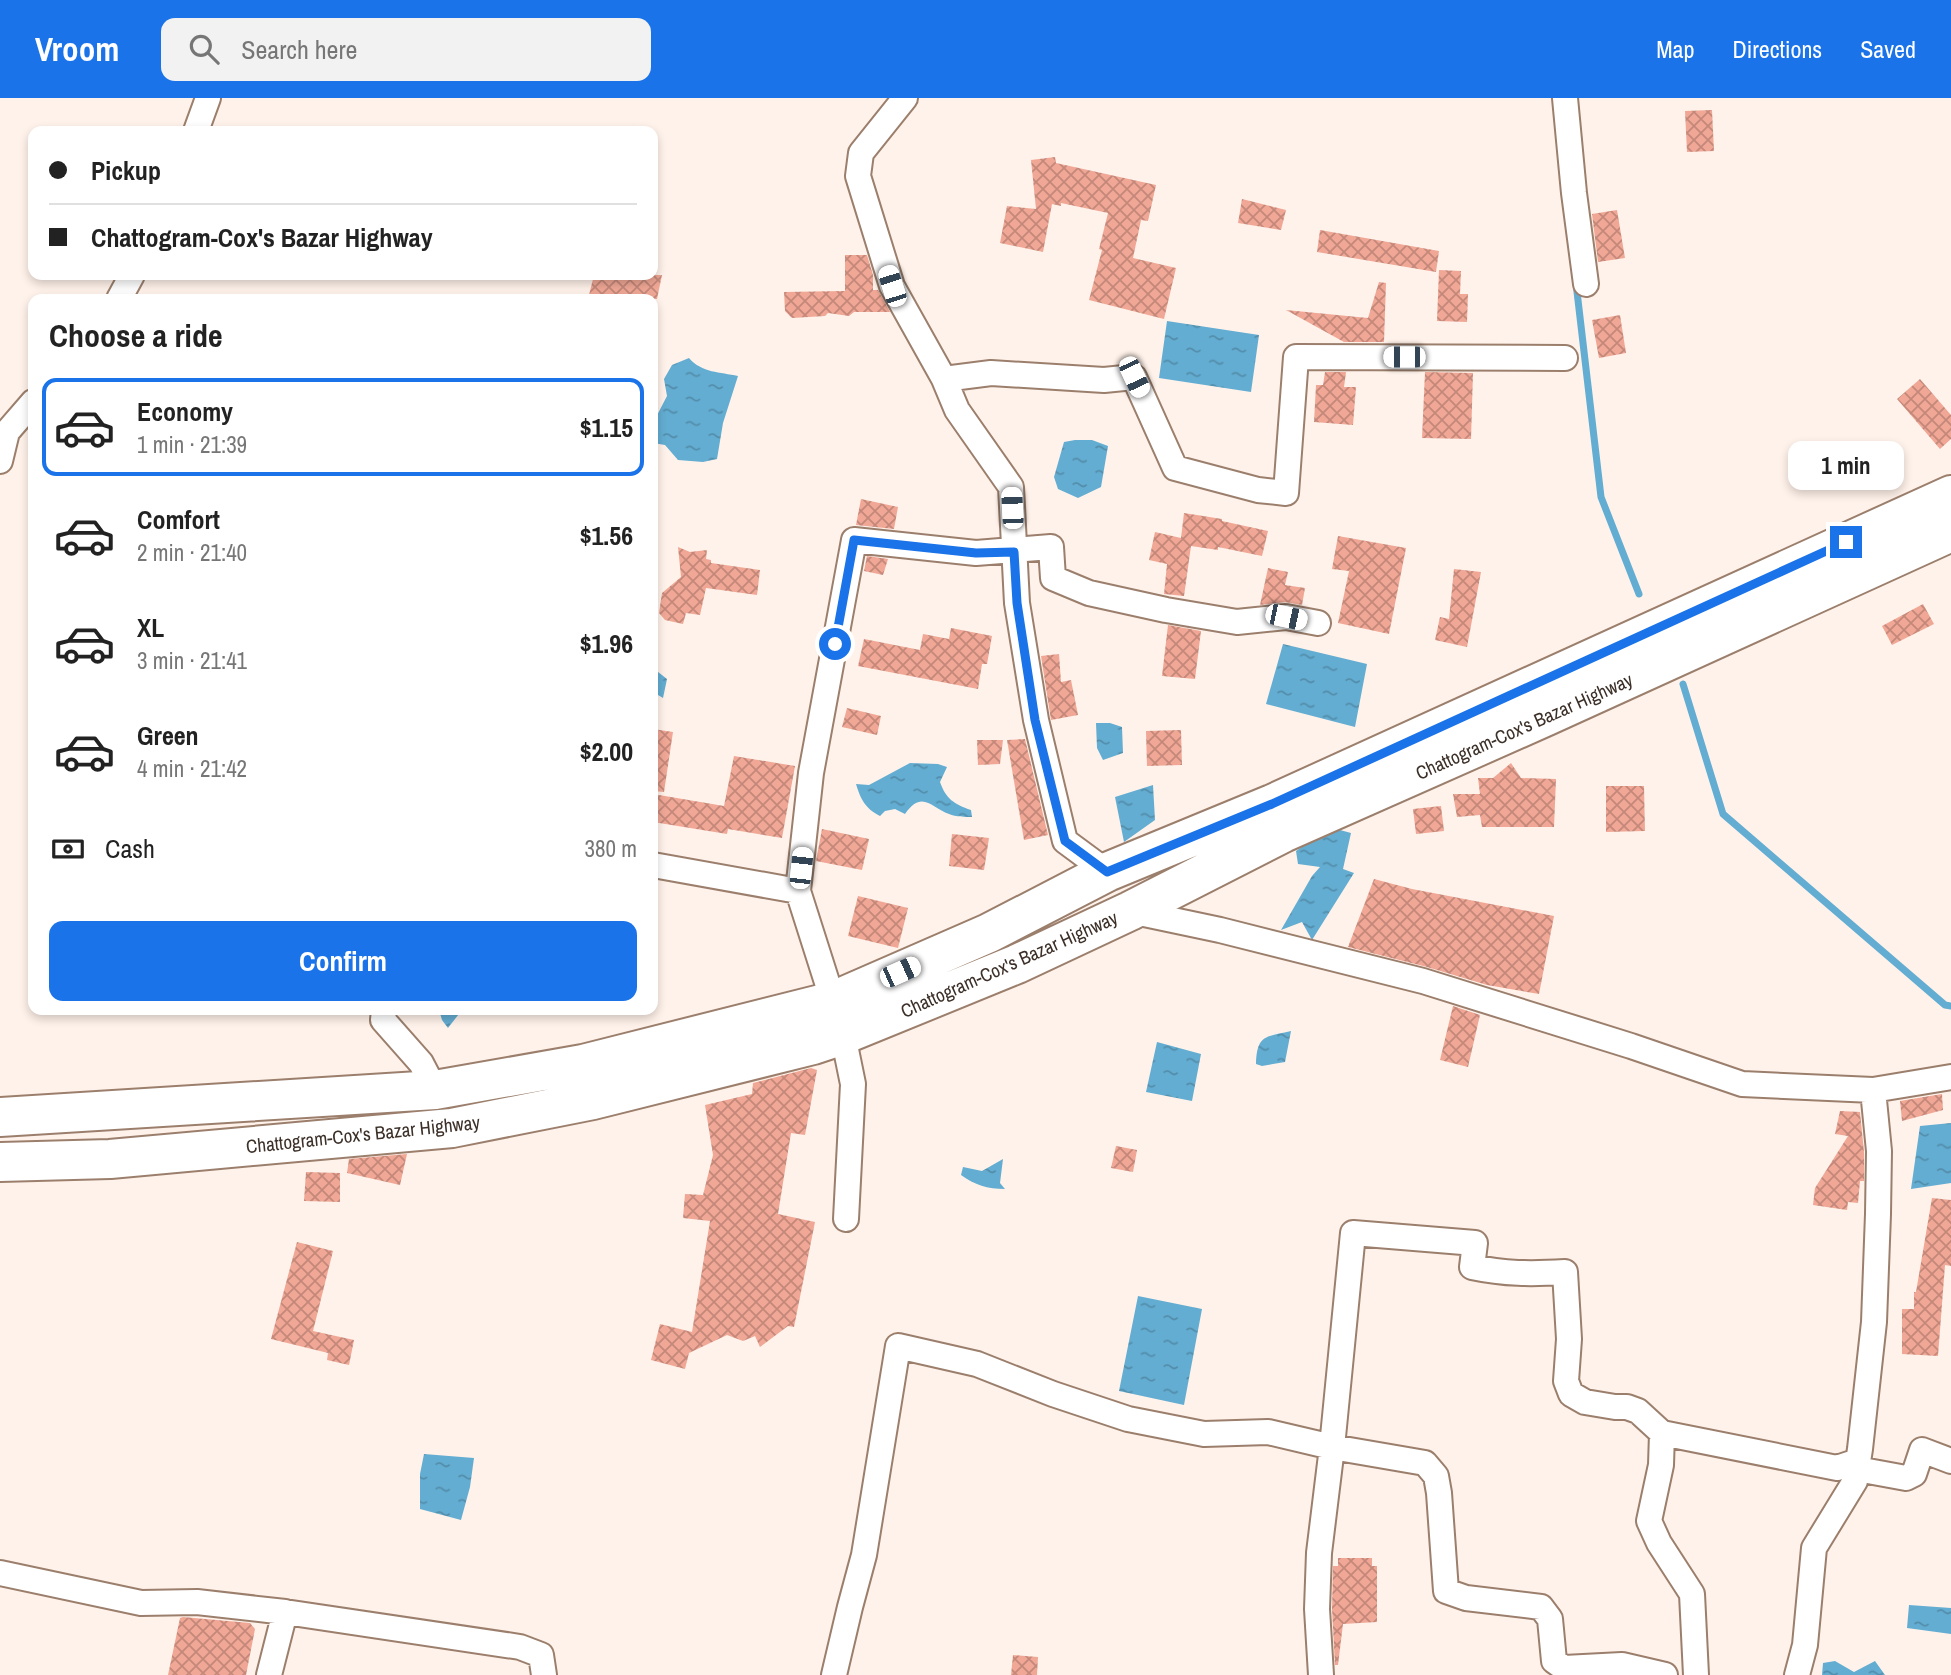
<!DOCTYPE html>
<html lang="en">
<head>
<meta charset="utf-8">
<style>
  :root { --surface:#fff; --page:#f2f2f2; --text:#222; --muted:#767676; --line:#e0e0e0; --accent:#1a73e8 }
  body { margin:0; font-family:"Archivo Narrow",sans-serif; background:var(--page); color:var(--text); height:100vh; display:flex; flex-direction:column; font-size:26px; white-space:nowrap }
  * { box-sizing:border-box; margin:0 }
  p { font-size:23px; color:var(--muted) }
  .icon { flex:none; width:38px; height:38px; fill:none; stroke:currentColor; stroke-width:2; stroke-linecap:round; stroke-linejoin:round }
  .map { position:relative; flex:1; overflow:hidden }
  .drawer { position:absolute; left:28px; top:196px; width:630px; height:721px; display:flex; flex-direction:column; background:var(--surface); border-radius:14px; box-shadow:0 4px 10px #0003 }
  .drawer>* { flex:none }
  .banner { position:absolute; left:28px; top:28px; width:630px; height:154px; border-radius:14px; box-shadow:0 4px 10px #0003; display:grid; align-content:center; height:154px; padding:0 21px; background:var(--surface) }
  .end { position:absolute; width:32px; height:32px; margin:-16px; border:9px solid #1a73e8; background:#fff; box-shadow:0 0 0 4px #fff }
  .from { border-radius:50% }
  .bubble { position:absolute; height:49px; border-radius:14px; background:var(--surface); box-shadow:0 4px 10px #0003; font-size:23px; font-weight:800; line-height:49px; text-align:center }
  .car { position:absolute; width:21px; height:42px; margin:-21px -10px; border-radius:9px; box-shadow:0 0 5px 2px #0007; background:linear-gradient(#fff 24%,#345 0 40%,#fff 0 76%,#345 0 86%,#fff 0) }
  .banner b { display:flex; align-items:center; gap:24px; height:66px; font-size:26px }
  .banner b+b { border-top:2px solid var(--line) }
  .banner i { width:18px; height:18px; background:var(--text) }
  ul { padding:0; list-style:none }
  li { display:flex; align-items:center; gap:21px; height:98px; margin:0 14px 10px; padding:0 7px; border:4px solid transparent; border-radius:14px }
  li div { flex:1 }
  li b { display:block; font-size:26px }
  li em { font-style:normal; font-weight:800 }
  li.on { border-color:var(--accent) }
  li>.icon { width:63px; height:63px; stroke-width:1.5 }
  h2 { padding:0 21px; font-size:32px; line-height:84px }
  .pay { display:flex; align-items:center; gap:18px; height:77px; padding:0 21px; font-size:26px }
  .pay p { margin-inline-start:auto }
  .primary-button { display:flex; gap:14px; margin-top:auto; padding:14px 21px }
  .primary-button a { flex:1; height:80px; border-radius:14px; background:var(--accent); color:#fff; font-size:28px; font-weight:800; line-height:80px; text-align:center }
  header { display:flex; align-items:center; gap:42px; box-sizing:border-box; height:98px; padding:0 35px; background:var(--accent); color:#fff }
  header strong { font-size:33px }
  nav { display:flex; gap:38px; margin-inline-start:auto; font-size:24px }
  .search { width:490px; height:63px; background:var(--page); display:flex; align-items:center; gap:18px; box-sizing:border-box; padding:0 24px; border-radius:14px; color:var(--muted); font-size:26px }
  .map>svg:first-child { display:block }
  .water { fill:url(#water-ripples) }
  .lines { fill:none; stroke-linecap:round; stroke-linejoin:round }
  .stream { stroke:#63add2; stroke-width:7 }
  .building { fill:url(#building-cross-hatch) }
  .street-casing { stroke:#9b7f6c; stroke-width:28 }
  .highway-casing { stroke:#9b7f6c; stroke-width:42 }
  .street { stroke:#fff; stroke-width:24 }
  .highway { stroke:#fff; stroke-width:38 }
  .route { stroke:#1a73e8; stroke-width:9 }
  .labels { text-anchor:middle; stroke-width:7; stroke-linejoin:round; paint-order:stroke }
  .street-label { font-size:19px; fill:#3c3028; stroke:#fff }
</style>
</head>
<body>
<header>
<strong>Vroom</strong>
<div class="search"><svg class="icon" aria-label="search" viewBox="0 0 24 24"><circle cx="10" cy="10" r="6"/><path d="M15 15l6 6"/></svg>Search here</div>
<nav><a>Map</a><a>Directions</a><a>Saved</a></nav>
</header>
<div class="map">
<svg width="1951" height="1577" viewBox="0 0 1951 1577">
  <defs>
    <pattern id="water-ripples" width="26" height="14" patternUnits="userSpaceOnUse" patternTransform="scale(1.75)"><rect width="26" height="14" fill="#63add2"/><path d="M2 4q2-2 4 0t4 0M15 11q2-2 4 0t4 0" fill="none" stroke="#538daa"/></pattern>
    <pattern id="building-cross-hatch" width="8" height="8" patternUnits="userSpaceOnUse" patternTransform="scale(1.75)"><rect width="8" height="8" fill="#f0a795"/><path d="M0 0l8 8M0 8l8-8" fill="none" stroke="#c4887a"/></pattern>
  </defs>
  <rect width="100%" height="100%" fill="#fff2ea"/>
  <path class="water" d="M1167,223l92,14 -8,57 -92,-14z
    M689,260c13,15 31,14 49,18l-15,47 -6,36 -14,3 -25,-2 -13,-15 -12,-2v-20l14,-27 -3,-17 8,-14z
    M1075,342h17l16,6 -7,41 -23,11 -20,-9 -4,-12 10,-35z
    M1283,546l84,20 -12,63 -89,-23z
    M653,570l14,11 -4,19 -10,-6z
    M1096,625h14l12,4 1,26 -20,7 -6,-12z
    M910,665l28,1 9,3 -7,15c6,17 14,22 31,28l1,7c-7,0 -16,0 -23,-3 -17,-6 -27,-25 -44,0l-10,-5 -10,2 -5,5c-15,-8 -19,-16 -24,-32l13,1z
    M1153,687l2,35 -31,22 -9,-45z
    M1340,732l11,3 -8,36 11,4 -42,67 -10,-18 -21,8 31,-54 8,-9 -22,-3 -2,-13 10,-7 -14,-10z
    M439,912h23l-14,18 -6,-8z
    M1291,933l-6,31 -23,4 -6,-2c1,-29 9,-27 35,-33z
    M1157,944l44,12 -9,47 -46,-9z
    M1951,1025v60l-40,6 9,-63z
    M1003,1061l-3,24 5,6c-18,0 -30,-4 -44,-14l2,-8 19,4z
    M1138,1198l64,13 -18,96 -65,-14z
    M424,1356l50,4 -4,29 -9,33 -41,-11v-35z
    M1909,1507l42,3v26l-44,-6z
    M1835,1563l19,11 21,-11 10,14h-63l1,-12z"/>
  <g class="lines">
    <path class="stream" d="M1576,185l25,214 38,97
      M1683,586l40,130 222,191 6,1"/>
  </g>
  <path class="building" d="M1712,12l2,41 -27,1 -2,-41z
    M1055,59l1,6 100,22 -8,36 -7,-1 -8,38 43,10 -12,51 -75,-19 13,-50 -3,-1 9,-36 -47,-10v3l-9,-2 -9,48 -43,-9 7,-37 29,3 -5,-49z
    M1242,101l44,11 -5,20 -43,-7z
    M1617,112l8,48 -27,4 -6,-48z
    M1320,132l119,21 -3,21 -119,-20z
    M845,157h22l6,20v15h5l12,22h-36l-5,4 -21,-3 -3,3 -33,2 -7,-7 -1,-19 61,-1z
    M1439,172l22,1 -1,23h8l-1,28 -30,-1z
    M594,177h68l-5,24h-69z
    M1379,184l7,1 -2,59h-40l-58,-32 82,8z
    M1620,217l6,38 -27,5 -7,-38z
    M1325,274h21l-2,15h12l-3,38 -39,-3 2,-37h7z
    M1425,274l48,1 -2,66 -49,-1z
    M1920,281l31,36v24l-11,10 -43,-50z
    M861,401l37,8 -4,22 -38,-4z
    M1184,415l38,6v2l46,10 -6,25 -44,-9v3l-27,-4 -7,50 -20,-2 3,-30 -18,-4 6,-28 26,6z
    M1338,438l68,12 -17,86 -51,-11 11,-52 -17,-2z
    M678,449l12,5 17,-2 -1,9 5,1v3l49,7 -3,25 -51,-7 -6,27 -14,-2 -3,11 -18,-4 -6,-7 3,-20 19,-16z
    M867,458l21,3 -5,16 -19,-4z
    M1268,470l20,4 -3,13 20,3 -3,17 -17,-3 -25,3z
    M1454,471l27,3 -14,75 -32,-7 5,-23 9,2z
    M1923,506l11,20 -42,21 -10,-19z
    M1168,527l33,6 -6,48 -33,-3z
    M951,530l41,8 -5,28h-5l-4,25 -120,-23 6,-27 56,11 3,-16 26,5z
    M1059,556l2,28 10,-2 7,35 -27,5 -10,-64z
    M847,610l34,8 -4,19 -35,-8z
    M653,631l20,3 -9,60 -11,-1z
    M1181,632l1,35 -35,1 -1,-35z
    M1025,641l23,96 -24,5 -17,-100z
    M977,642h26l-3,24 -22,1z
    M734,658l61,10 -13,72 -54,-9 -1,5 -74,-12v-28l71,12z
    M1511,665l10,15 35,1 -2,48h-72l-2,-12 -23,2 -4,-23h27l-2,-16h15z
    M1606,688h38l1,45 -39,1z
    M1441,708l3,25 -28,3 -3,-25z
    M822,731l47,10 -7,31 -46,-9z
    M952,736l37,4 -5,32 -35,-4z
    M1374,781l38,10 142,27 -15,78 -52,-9 -60,-18 -79,-20z
    M858,798l50,12 -10,40 -50,-12z
    M1453,908l27,9 -12,52 -28,-7z
    M811,970l6,2 -12,65 -14,-2 -13,81 37,8 -21,105 -6,-1 -28,21 -5,-11 -12,5 -16,-6 -38,18 -4,16 -34,-9 9,-36 32,8 18,-111 -27,-3 2,-24 18,1 10,-40 -8,-50 47,-11 1,-11z
    M1942,996l1,16 -41,11 -2,-20z
    M1840,1013l20,1 4,40v29h-4l-2,22 -10,-1 -1,8 -34,-5 2,-17 33,-52 -13,-2z
    M1116,1048l21,4 -4,22 -22,-4z
    M407,1056l-7,31 -53,-12 2,-14z
    M306,1074l34,1v29l-36,-1z
    M1932,1100l19,2v66l-6,-1 -7,91 -36,-2v-45h12v-17h2z
    M297,1144l36,9 -20,80 41,9 -5,25 -22,-5 1,-7 -57,-14z
    M1338,1460h34v8h5v56l-34,2 -5,41h-3l-3,-56 1,-43h5z
    M183,1519l67,6 5,6 -9,46h-78l12,-57z
    M1013,1557l25,2 -1,18h-26z"/>
  <g class="lines">
    <defs>
      <path id="street" d="M905,0l-44,55 -3,23 34,110 52,93 13,31 54,77 6,116 19,117 29,121 42,31
        M1565,0l9,95 12,91
        M196,33l12,-33
        M119,201l13,-24
        M944,281l47,-6 113,7 30,-3 41,91 83,22 28,3 10,-136 269,1
        M0,363l7,-29 26,-30
        M653,767l145,26 13,-118 43,-233 122,13 75,-6 2,31 36,15 77,17 71,12 49,-5 32,6
        M798,793l35,110
        M1130,813l90,19 203,51 208,65 111,38 131,6 78,-13
        M384,912l-1,10 38,43 14,27
        M843,937l10,49 -7,135
        M1662,1335l175,35 21,-7
        M1857,1371l49,9 8,-4 8,-24 29,11
        M0,1475l141,30 56,-1 88,10
        M269,1577l16,-63 235,35 21,8 3,20
        M834,1577l16,-68 14,-52 34,-209 79,18 76,30 75,25 76,15 64,-2 64,15 93,16 11,13 3,17 7,98 20,7 75,9 9,12 4,42 10,7 58,-3 43,10
        M1321,1577l-4,-66 2,-56 13,-106 21,-214 122,10 -3,24c33,7 59,7 93,5l4,67 -3,42 5,13 14,8 30,5h12l11,4 24,22 -1,32 -12,56 10,22 33,51 4,81
        M1797,1577l8,-30 9,-97 41,-67 5,-32 14,-127 4,-108 1,-63 -6,-61"/>
      <path id="highway" d="M0,1019l435,-27 148,-26 250,-63 156,-68 118,-61 165,-68 679,-309
        M0,1064l110,-3 342,-31 141,-28 220,-55 30,-10 174,-71 113,-53 153,-78 264,-117 404,-184"/>
    </defs>
    <use href="#street" class="street-casing"/>
    <use href="#highway" class="highway-casing"/>
    <use href="#street" class="street"/>
    <use href="#highway" class="highway"/>
  </g>
  <g class="lines">
    <path class="route" d="M835,546l19,-104 122,13 38,-1 3,51 18,117 30,121 42,31 165,-68 574,-262"/>
  </g>
  <g class="labels">
    <g class="street-label">
      <text transform="translate(1524 628) rotate(-24)" y="7">Chattogram-Cox's Bazar Highway</text>
      <text transform="translate(1009 866) rotate(-24)" y="7">Chattogram-Cox's Bazar Highway</text>
      <text transform="translate(363 1036) rotate(-6)" y="7">Chattogram-Cox's Bazar Highway</text>
    </g>
  </g>
</svg>
<i class="end from" style="left:835px;top:546px"></i>
<i class="end" style="left:1846px;top:444px"></i>
<div class="bubble" style="left:1788px;top:343px;width:116px">1 min</div>
<i class="car" style="left:892px;top:188px;rotate:342deg"></i>
<i class="car" style="left:1404px;top:259px;rotate:270deg"></i>
<i class="car" style="left:1134px;top:279px;rotate:155deg"></i>
<i class="car" style="left:1012px;top:410px;rotate:357deg"></i>
<i class="car" style="left:1286px;top:519px;rotate:102deg"></i>
<i class="car" style="left:801px;top:770px;rotate:6deg"></i>
<i class="car" style="left:900px;top:874px;rotate:66deg"></i>
<div class="banner">
<b><i class="from"></i>Pickup</b>
<b><i></i>Chattogram-Cox's Bazar Highway</b>
</div>
<section class="drawer">
<h2>Choose a ride</h2>
<ul>
<li class="on"><svg class="icon" aria-label="car" viewBox="0 0 24 24"><path d="M5 17H2v-5l4-1 3-4h7l3 4 3 1v5h-3M9 17h6M6 11h13"/><circle cx="7" cy="17" r="2"/><circle cx="17" cy="17" r="2"/></svg><div><b>Economy</b><p>1 min · 21:39</p></div><em>$1.15</em></li>
<li><svg class="icon" aria-label="car" viewBox="0 0 24 24"><path d="M5 17H2v-5l4-1 3-4h7l3 4 3 1v5h-3M9 17h6M6 11h13"/><circle cx="7" cy="17" r="2"/><circle cx="17" cy="17" r="2"/></svg><div><b>Comfort</b><p>2 min · 21:40</p></div><em>$1.56</em></li>
<li><svg class="icon" aria-label="car" viewBox="0 0 24 24"><path d="M5 17H2v-5l4-1 3-4h7l3 4 3 1v5h-3M9 17h6M6 11h13"/><circle cx="7" cy="17" r="2"/><circle cx="17" cy="17" r="2"/></svg><div><b>XL</b><p>3 min · 21:41</p></div><em>$1.96</em></li>
<li><svg class="icon" aria-label="car" viewBox="0 0 24 24"><path d="M5 17H2v-5l4-1 3-4h7l3 4 3 1v5h-3M9 17h6M6 11h13"/><circle cx="7" cy="17" r="2"/><circle cx="17" cy="17" r="2"/></svg><div><b>Green</b><p>4 min · 21:42</p></div><em>$2.00</em></li>
</ul>
<div class="pay"><svg class="icon" aria-label="cash" viewBox="0 0 24 24"><path d="M3 7h18v10H3z"/><circle cx="12" cy="12" r="2"/></svg>Cash<p>380 m</p></div>
<div class="primary-button"><a>Confirm</a></div>
</section>
</div>
</body>
</html>
